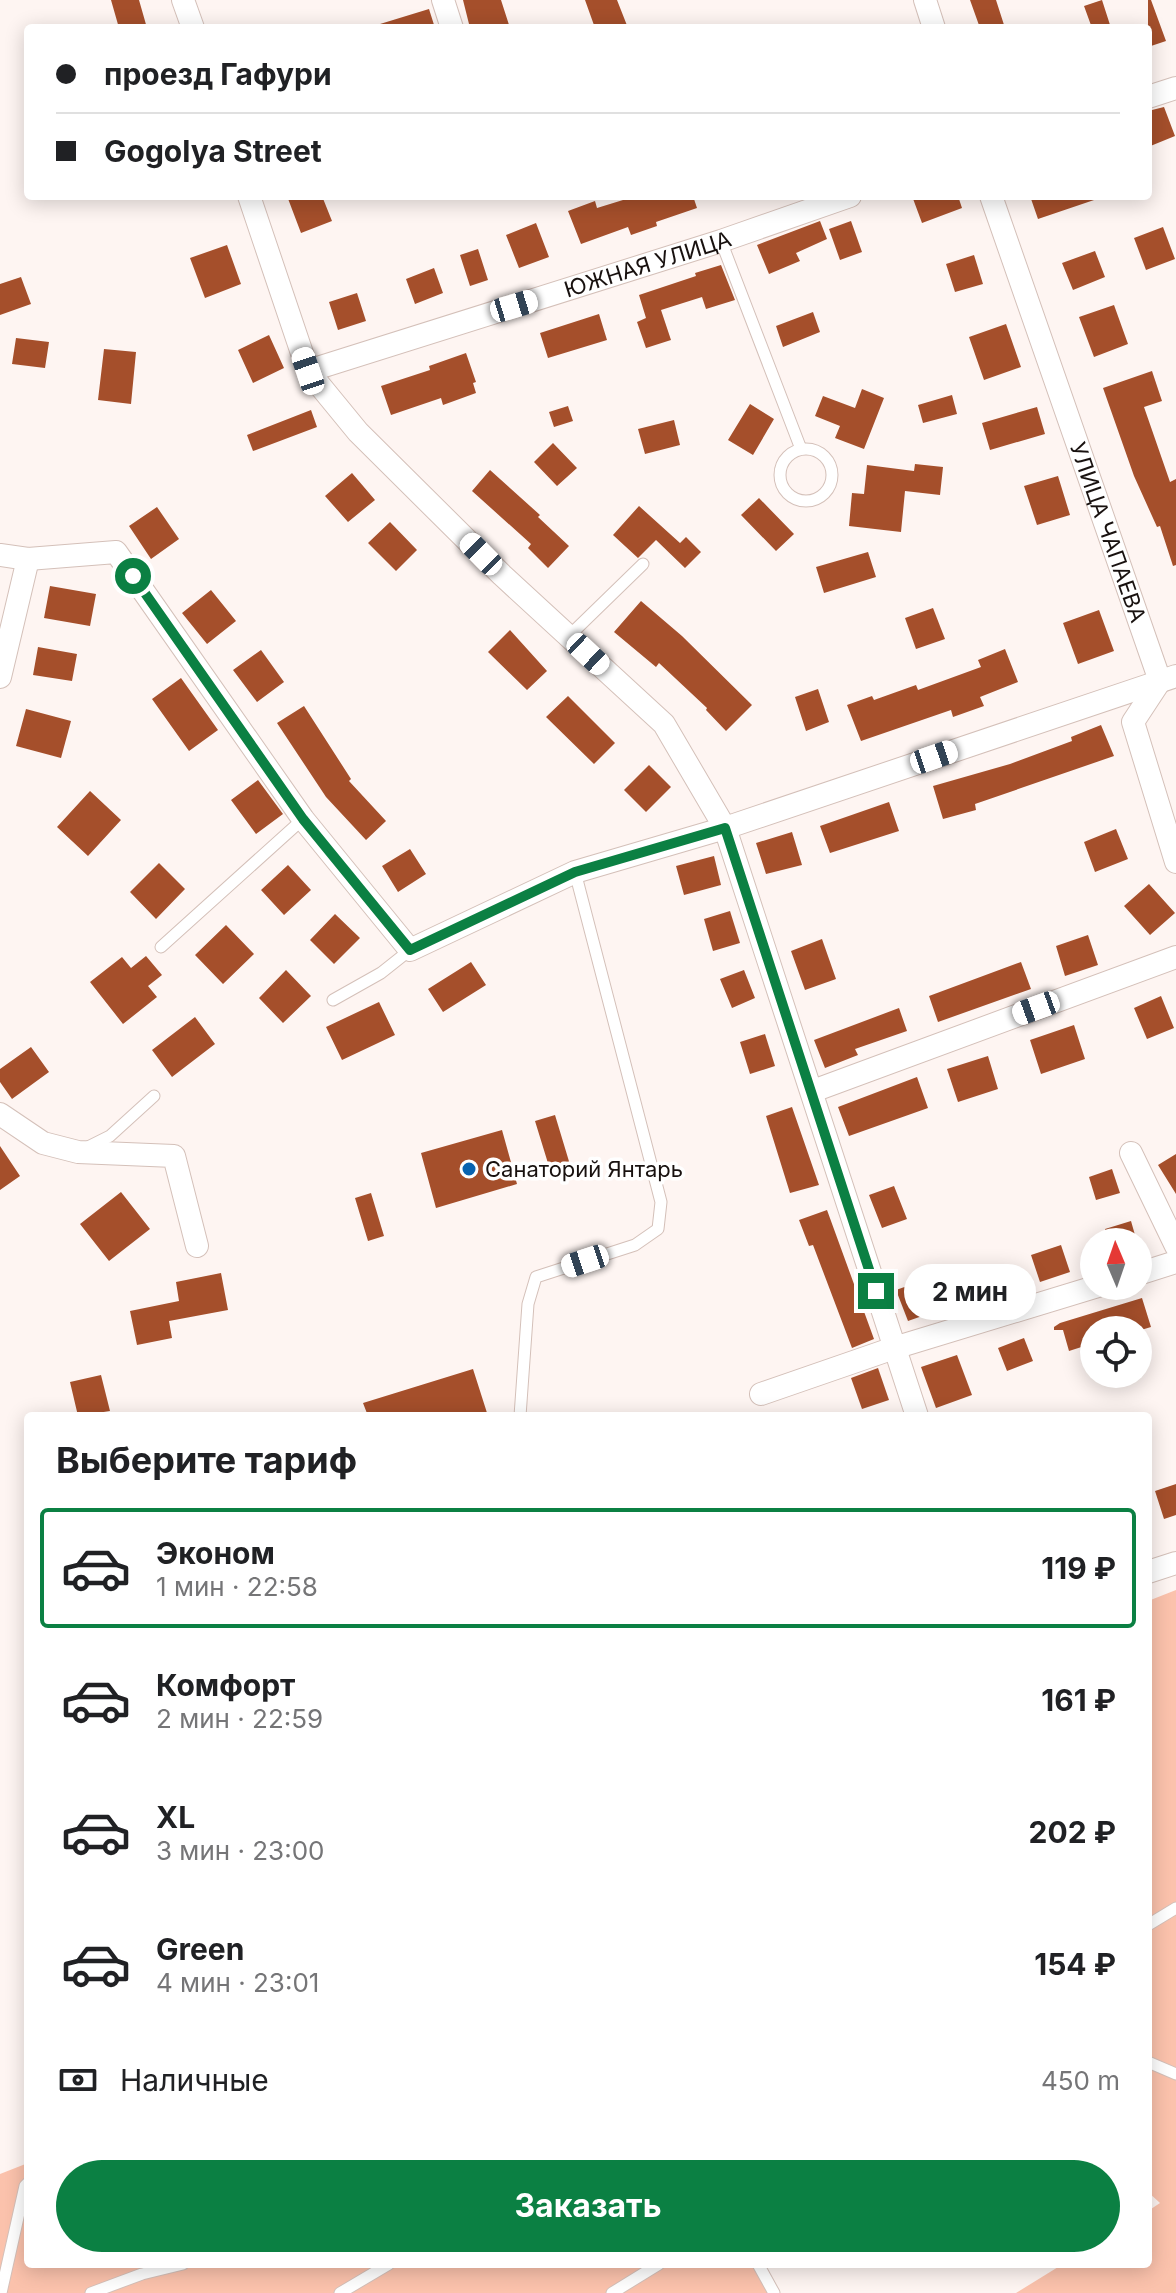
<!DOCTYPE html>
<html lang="ru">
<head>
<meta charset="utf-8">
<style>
  :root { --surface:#fff; --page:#f2f2f2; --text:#202124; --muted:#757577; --line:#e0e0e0; --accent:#0b8043 }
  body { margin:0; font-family:Inter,sans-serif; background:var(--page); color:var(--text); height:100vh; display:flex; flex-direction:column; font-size:30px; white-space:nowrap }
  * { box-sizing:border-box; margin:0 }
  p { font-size:26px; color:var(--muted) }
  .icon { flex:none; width:44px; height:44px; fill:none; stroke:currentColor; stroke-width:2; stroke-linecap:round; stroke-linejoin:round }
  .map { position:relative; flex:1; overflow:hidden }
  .side { position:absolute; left:24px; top:1412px; width:1128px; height:856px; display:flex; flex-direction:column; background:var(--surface); border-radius:8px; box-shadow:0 4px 20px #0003 }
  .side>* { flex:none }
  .hud { position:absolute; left:24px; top:24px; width:1128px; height:176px; border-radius:8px; box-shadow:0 4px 20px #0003; display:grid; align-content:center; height:176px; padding:0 32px; background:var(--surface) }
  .needle { width:52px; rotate:358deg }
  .buttons { position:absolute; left:1080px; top:1228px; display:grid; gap:16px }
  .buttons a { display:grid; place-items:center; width:72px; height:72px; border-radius:50%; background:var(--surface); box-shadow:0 4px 20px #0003; font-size:40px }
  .end { position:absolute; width:36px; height:36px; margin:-18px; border:10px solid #0b8043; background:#fff; box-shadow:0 0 0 4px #fff }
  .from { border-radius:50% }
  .bubble { position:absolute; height:56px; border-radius:28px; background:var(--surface); box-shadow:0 4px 20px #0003; font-size:26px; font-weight:700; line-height:56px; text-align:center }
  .car { position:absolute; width:24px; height:48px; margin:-24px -12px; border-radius:10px; box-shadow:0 0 6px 2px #0007; background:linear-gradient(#fff 24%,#345 0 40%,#fff 0 76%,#345 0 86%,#fff 0) }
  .hud b { display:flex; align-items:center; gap:28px; height:76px; font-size:30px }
  .hud b+b { border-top:2px solid var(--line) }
  .hud i { width:20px; height:20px; background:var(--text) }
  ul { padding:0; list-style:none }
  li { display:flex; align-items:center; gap:24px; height:120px; margin:0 16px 12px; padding:0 16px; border:4px solid transparent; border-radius:8px }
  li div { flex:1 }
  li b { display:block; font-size:30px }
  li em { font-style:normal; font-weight:700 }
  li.on { border-color:var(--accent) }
  li>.icon { width:72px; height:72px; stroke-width:1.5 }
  h2 { padding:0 32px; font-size:36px; line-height:96px }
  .pay { display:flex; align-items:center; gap:20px; height:88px; padding:0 32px; font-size:30px }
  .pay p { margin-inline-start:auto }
  .cta { display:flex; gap:16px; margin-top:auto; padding:16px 32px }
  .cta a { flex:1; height:92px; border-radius:48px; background:var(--accent); color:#fff; font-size:32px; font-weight:700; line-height:92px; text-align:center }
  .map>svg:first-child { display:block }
  .green { fill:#fbc2ac }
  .building { fill:#a54f2b }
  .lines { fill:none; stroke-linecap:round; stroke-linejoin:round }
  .lane-casing { stroke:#d4c0b9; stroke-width:13 }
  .street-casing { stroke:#d4c0b9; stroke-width:24 }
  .lane { stroke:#fff; stroke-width:11 }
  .street { stroke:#fff; stroke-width:22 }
  .route { stroke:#0b8043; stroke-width:10 }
  .poi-dot { fill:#0863b0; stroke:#fff; stroke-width:3 }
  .labels { text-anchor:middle; stroke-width:7; stroke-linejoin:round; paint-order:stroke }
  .street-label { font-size:22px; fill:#18110f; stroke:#fff }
  .poi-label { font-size:22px; fill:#18110f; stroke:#fff; text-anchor:start }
</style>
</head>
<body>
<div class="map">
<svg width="1176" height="2293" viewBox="0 0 1176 2293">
  <rect width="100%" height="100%" fill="#fef5f2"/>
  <path class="green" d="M1176,1590v703h-160l47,-29h85v-53l12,-8 -12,-11v-591z
    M28,2163v101h731l17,29h-776v-119z"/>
  <path class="building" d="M111,0h28l8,28h-28z
    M463,0h38l9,28h-40z
    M585,0h32l11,28h-33z
    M970,0h26l9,28h-25z
    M1102,0l9,28h-19l-8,-22z
    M1148,0h3l15,41 -18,6z
    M429,9l6,19h-55v-4z
    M1164,107l11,29 -27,11v-36z
    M287,196h35l10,25 -31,12z
    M636,196h57l4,12 -41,14 1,4 -26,9 -3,-8 -47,17 -13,-33 27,-10 2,7z
    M912,196h46l4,12 -40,15z
    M1030,196h66l1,3 -59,20z
    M820,221l7,18 -31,14 4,8 -31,13 -12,-29z
    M851,221l11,31 -22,8 -11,-31z
    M536,223l13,34 -30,11 -13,-33z
    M1163,227l12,32 -29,11 -12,-32z
    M227,245l14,39 -36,14 -15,-40z
    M478,249l10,31 -18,6 -10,-31z
    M1095,251l10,26 -32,13 -11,-27z
    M974,255l9,29 -28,8 -9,-28z
    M721,265l14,35 -29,9 -4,-12 -41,13 10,30 -25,8 -9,-26 9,-4 -7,-23 57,-19 -1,-3z
    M434,268l9,25 -28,11 -9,-25z
    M21,277l10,27 -31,11v-31z
    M357,293l9,28 -28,9 -9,-28z
    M1114,305l14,39 -34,13 -15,-40z
    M813,312l7,20 -37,15 -7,-21z
    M599,314l8,26 -59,18 -8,-25z
    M1006,324l15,43 -37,13 -15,-43z
    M269,335l15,33 -31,15 -15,-33z
    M16,338l33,4 -4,26 -33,-4z
    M104,349l32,3 -5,52 -33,-4z
    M466,353l10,29 -3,1 3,10 -33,12 -2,-7 -50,17 -10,-29 49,-16 -1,-4z
    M1152,371l10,30 -18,6 26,75 6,-3v86l-3,1 -13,-40 -3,1 -23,-51 -31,-88z
    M862,389l22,9 -20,51 -29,-11 5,-12 -25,-10 8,-20 32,12z
    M952,395l5,19 -34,9 -5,-18z
    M750,404l24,15 -21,36 -25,-15z
    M568,406l5,15 -19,6 -5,-15z
    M1037,407l8,27 -55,16 -8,-27z
    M311,410l6,17 -64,24 -6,-16z
    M674,420l6,25 -35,9 -7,-25z
    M553,443l24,25 -20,18 -23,-24z
    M915,464l28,3 -3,28 -35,-4 -4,41 -52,-6 3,-33 12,1 3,-29 47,6z
    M490,470l50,45 -2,2 31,29 -21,22 -20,-20 3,-4 -59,-53z
    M352,473l23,27 -27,22 -23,-26z
    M1058,476l12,39 -33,10 -13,-39z
    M759,498l35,36 -18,17 -35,-36z
    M639,506l41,37 6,-6 15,15 -16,16 -29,-28 -18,18 -25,-23z
    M157,507l22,32 -28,20 -22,-33z
    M390,522l27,28 -21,21 -28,-28z
    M868,552l8,25 -52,16 -8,-26z
    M50,586l46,8 -6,32 -46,-8z
    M211,590l25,31 -29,23 -25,-31z
    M641,601l41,35 70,69 -26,26 -20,-21 1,-2 -48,-45 -3,4 -42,-35z
    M933,608l12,31 -29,10 -11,-31z
    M1099,610l15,41 -36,13 -15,-41z
    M510,630l37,41 -20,19 -39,-38z
    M38,647l39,7 -5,27 -39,-6z
    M1005,649l13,33 -38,15 4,9 -31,11 -2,-7 -90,31 -14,-36 25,-9 2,4 42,-15 2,5 63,-23 -3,-7z
    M261,650l23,32 -27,20 -24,-32z
    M181,678l37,52 -29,21 -37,-52z
    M818,689l11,33 -23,9 -11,-34z
    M568,696l47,47 -21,21 -48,-47z
    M304,706l47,73 -2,2 37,40 -20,19 -40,-43 -49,-74z
    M26,709l45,12 -10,37 -45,-12z
    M1101,725l13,31 -139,48 1,6 -33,9 -10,-33 77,-22 62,-23 -1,-4z
    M649,765l22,22 -25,25 -22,-22z
    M258,780l25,34 -27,20 -25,-34z
    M90,791l31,29 -33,36 -31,-29z
    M889,802l10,29 -69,22 -10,-27z
    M1116,829l12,30 -33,13 -11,-30z
    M792,832l10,33 -36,9 -10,-31z
    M410,849l16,25 -28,18 -16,-26z
    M714,856l7,29 -37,10 -8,-29z
    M159,863l26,26 -29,30 -26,-27z
    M288,865l23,25 -27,25 -23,-25z
    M1149,884l26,29 -25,22 -26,-29z
    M730,911l10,32 -27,8 -9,-32z
    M335,914l25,24 -26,26 -24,-24z
    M226,925l28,29 -31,30 -28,-29z
    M1088,935l10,30 -33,11 -9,-30z
    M822,939l14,40 -31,11 -14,-39z
    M146,956l16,19 -14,11 9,11 -34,27 -33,-42 32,-25 9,11z
    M471,962l15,23 -43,27 -15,-23z
    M1021,962l10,27 -93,33 -9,-26z
    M286,970l25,26 -28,27 -24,-25z
    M744,970l11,28 -23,10 -12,-29z
    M1161,996l13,32 -27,11 -13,-31z
    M379,1002l16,33 -53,25 -16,-33z
    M899,1008l8,23 -52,18 3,6 -33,13 -11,-28z
    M195,1017l20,27 -43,33 -20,-27z
    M1074,1025l11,34 -44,15 -11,-34z
    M765,1034l10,32 -25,8 -10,-32z
    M31,1047l18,25 -37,27 -12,-17v-13z
    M988,1056l10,33 -40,13 -11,-33z
    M917,1077l11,31 -79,28 -11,-29z
    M792,1107l27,78 -29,8 -24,-77z
    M555,1115l16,53 -20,5 -16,-52z
    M502,1130l15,54 -81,24 -15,-55z
    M0,1146l20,30 -20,14z
    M1176,1154v40l-18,-29z
    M1112,1169l8,24 -24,7 -7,-23z
    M894,1186l13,33 -25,9 -13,-33z
    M121,1192l29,37 -41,32 -29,-37z
    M371,1193l13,43 -16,5 -13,-43z
    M827,1210l47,129 -22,9 -39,-103 -4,1 -10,-26z
    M1131,1221l6,21h-28l-4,-13z
    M1061,1245l9,27 -30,10 -9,-27z
    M981,1270l9,28 -27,9 -1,-5 -54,19 -12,-31 31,-11 2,8z
    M221,1273l7,37 -59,11 3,17 -35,7 -7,-34 49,-10 -3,-19z
    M1142,1298l9,29 -10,3h-47v13l-25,8 -6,-21h-9v-3l6,-4z
    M1024,1338l9,23 -26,10 -9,-23z
    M957,1355l15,40 -36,13 -15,-41z
    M878,1368l11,32 -27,9 -11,-31z
    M473,1369l15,47h-120l-5,-13z
    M101,1375l9,36 -32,5 -8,-34z
    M1176,1484v31l-12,4 -9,-28z"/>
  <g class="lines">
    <defs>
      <path id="lane" d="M721,241l80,208
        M780 475a26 26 0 1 1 52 0a26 26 0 1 1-52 0Z
        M569,636l74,-72
        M161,947l142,-128
        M333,1000l48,-27 29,-23
        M86,1148l24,-12 44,-40
        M520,1416l8,-112 8,-27 99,-32 23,-16 3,-27 -86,-330
        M1148,1925l28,-17
        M1148,2062l28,12
        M758,2264l16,29
        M1,2293l24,-107 3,-3
        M91,2293l51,-19 41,-10
        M340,2293l49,-29
        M612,2293l47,-29"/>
      <g id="street">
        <path d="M183,0l10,28"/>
        <path d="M443,0l9,28"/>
        <path d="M925,0l9,28"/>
        <path d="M1148,97l28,-9"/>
        <path d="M249,196l59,175 50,61 144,143 162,149 61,104 192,588"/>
        <path id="s1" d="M991,196l169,485"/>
        <path id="s2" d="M308,371l413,-130 129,-45"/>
        <path d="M0,555l28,4 88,-7 187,267 107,131 165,-78 150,-44 451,-152"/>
        <path d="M0,677l28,-118"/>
        <path d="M1160,681l-27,41 43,140"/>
        <path d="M813,1091l363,-134"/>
        <path d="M0,1114l43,29 35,9 96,4 23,90"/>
        <path d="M1131,1153l45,93"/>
        <path d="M1138,1274l38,-12"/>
        <path d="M761,1394l133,-46 204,-62"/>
        <path d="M1148,1572l28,-9"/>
      </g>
    </defs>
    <use href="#lane" class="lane-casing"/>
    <use href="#street" class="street-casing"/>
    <use href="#lane" class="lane"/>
    <use href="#street" class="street"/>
  </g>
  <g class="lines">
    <path class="route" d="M133,576l170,243 107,131 165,-78 150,-44 151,463"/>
  </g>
  <circle class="poi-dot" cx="469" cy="1169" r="8"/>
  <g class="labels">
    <g class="street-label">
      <text dy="8" stroke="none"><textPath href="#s2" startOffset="356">ЮЖНАЯ УЛИЦА</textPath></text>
      <text dy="8" stroke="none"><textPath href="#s1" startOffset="356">УЛИЦА ЧАПАЕВА</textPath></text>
    </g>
    <g class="poi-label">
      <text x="485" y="1177">Санаторий Янтарь</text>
    </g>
  </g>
</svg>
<div class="buttons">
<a><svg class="needle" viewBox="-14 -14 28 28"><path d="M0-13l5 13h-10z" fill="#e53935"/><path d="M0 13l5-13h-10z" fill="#757577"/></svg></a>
<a><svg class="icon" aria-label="locate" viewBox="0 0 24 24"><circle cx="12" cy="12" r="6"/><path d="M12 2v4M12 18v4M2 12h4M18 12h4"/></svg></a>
</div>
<i class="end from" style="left:133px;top:576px"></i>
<i class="end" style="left:876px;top:1291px"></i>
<div class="bubble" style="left:904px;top:1264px;width:132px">2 мин</div>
<i class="car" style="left:514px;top:306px;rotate:73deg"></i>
<i class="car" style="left:308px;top:371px;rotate:341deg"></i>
<i class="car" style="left:481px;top:554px;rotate:315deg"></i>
<i class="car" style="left:588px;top:654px;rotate:133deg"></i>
<i class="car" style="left:934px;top:757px;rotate:71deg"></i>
<i class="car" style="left:1036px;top:1008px;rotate:250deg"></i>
<i class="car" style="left:585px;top:1261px;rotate:252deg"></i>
<div class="hud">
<b><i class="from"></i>проезд Гафури</b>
<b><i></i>Gogolya Street</b>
</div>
<section class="side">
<h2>Выберите тариф</h2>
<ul>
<li class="on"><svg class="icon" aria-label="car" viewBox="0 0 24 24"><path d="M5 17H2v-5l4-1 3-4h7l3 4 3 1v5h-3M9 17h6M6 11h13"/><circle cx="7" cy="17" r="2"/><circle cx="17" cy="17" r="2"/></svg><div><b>Эконом</b><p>1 мин · 22:58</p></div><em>119 ₽</em></li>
<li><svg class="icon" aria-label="car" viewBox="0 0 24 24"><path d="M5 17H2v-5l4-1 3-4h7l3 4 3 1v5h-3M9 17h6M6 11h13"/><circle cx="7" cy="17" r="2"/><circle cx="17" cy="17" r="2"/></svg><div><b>Комфорт</b><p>2 мин · 22:59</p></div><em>161 ₽</em></li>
<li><svg class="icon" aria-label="car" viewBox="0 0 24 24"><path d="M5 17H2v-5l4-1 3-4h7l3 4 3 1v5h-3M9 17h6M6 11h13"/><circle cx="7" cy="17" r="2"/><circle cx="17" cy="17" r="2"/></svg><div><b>XL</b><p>3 мин · 23:00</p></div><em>202 ₽</em></li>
<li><svg class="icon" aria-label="car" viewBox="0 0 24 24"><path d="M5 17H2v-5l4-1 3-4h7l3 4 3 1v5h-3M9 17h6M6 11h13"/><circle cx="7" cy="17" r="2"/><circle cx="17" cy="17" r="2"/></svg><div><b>Green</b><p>4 мин · 23:01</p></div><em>154 ₽</em></li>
</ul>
<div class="pay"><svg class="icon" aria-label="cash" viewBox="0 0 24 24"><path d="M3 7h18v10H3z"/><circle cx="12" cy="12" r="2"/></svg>Наличные<p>450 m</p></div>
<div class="cta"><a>Заказать</a></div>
</section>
</div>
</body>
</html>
